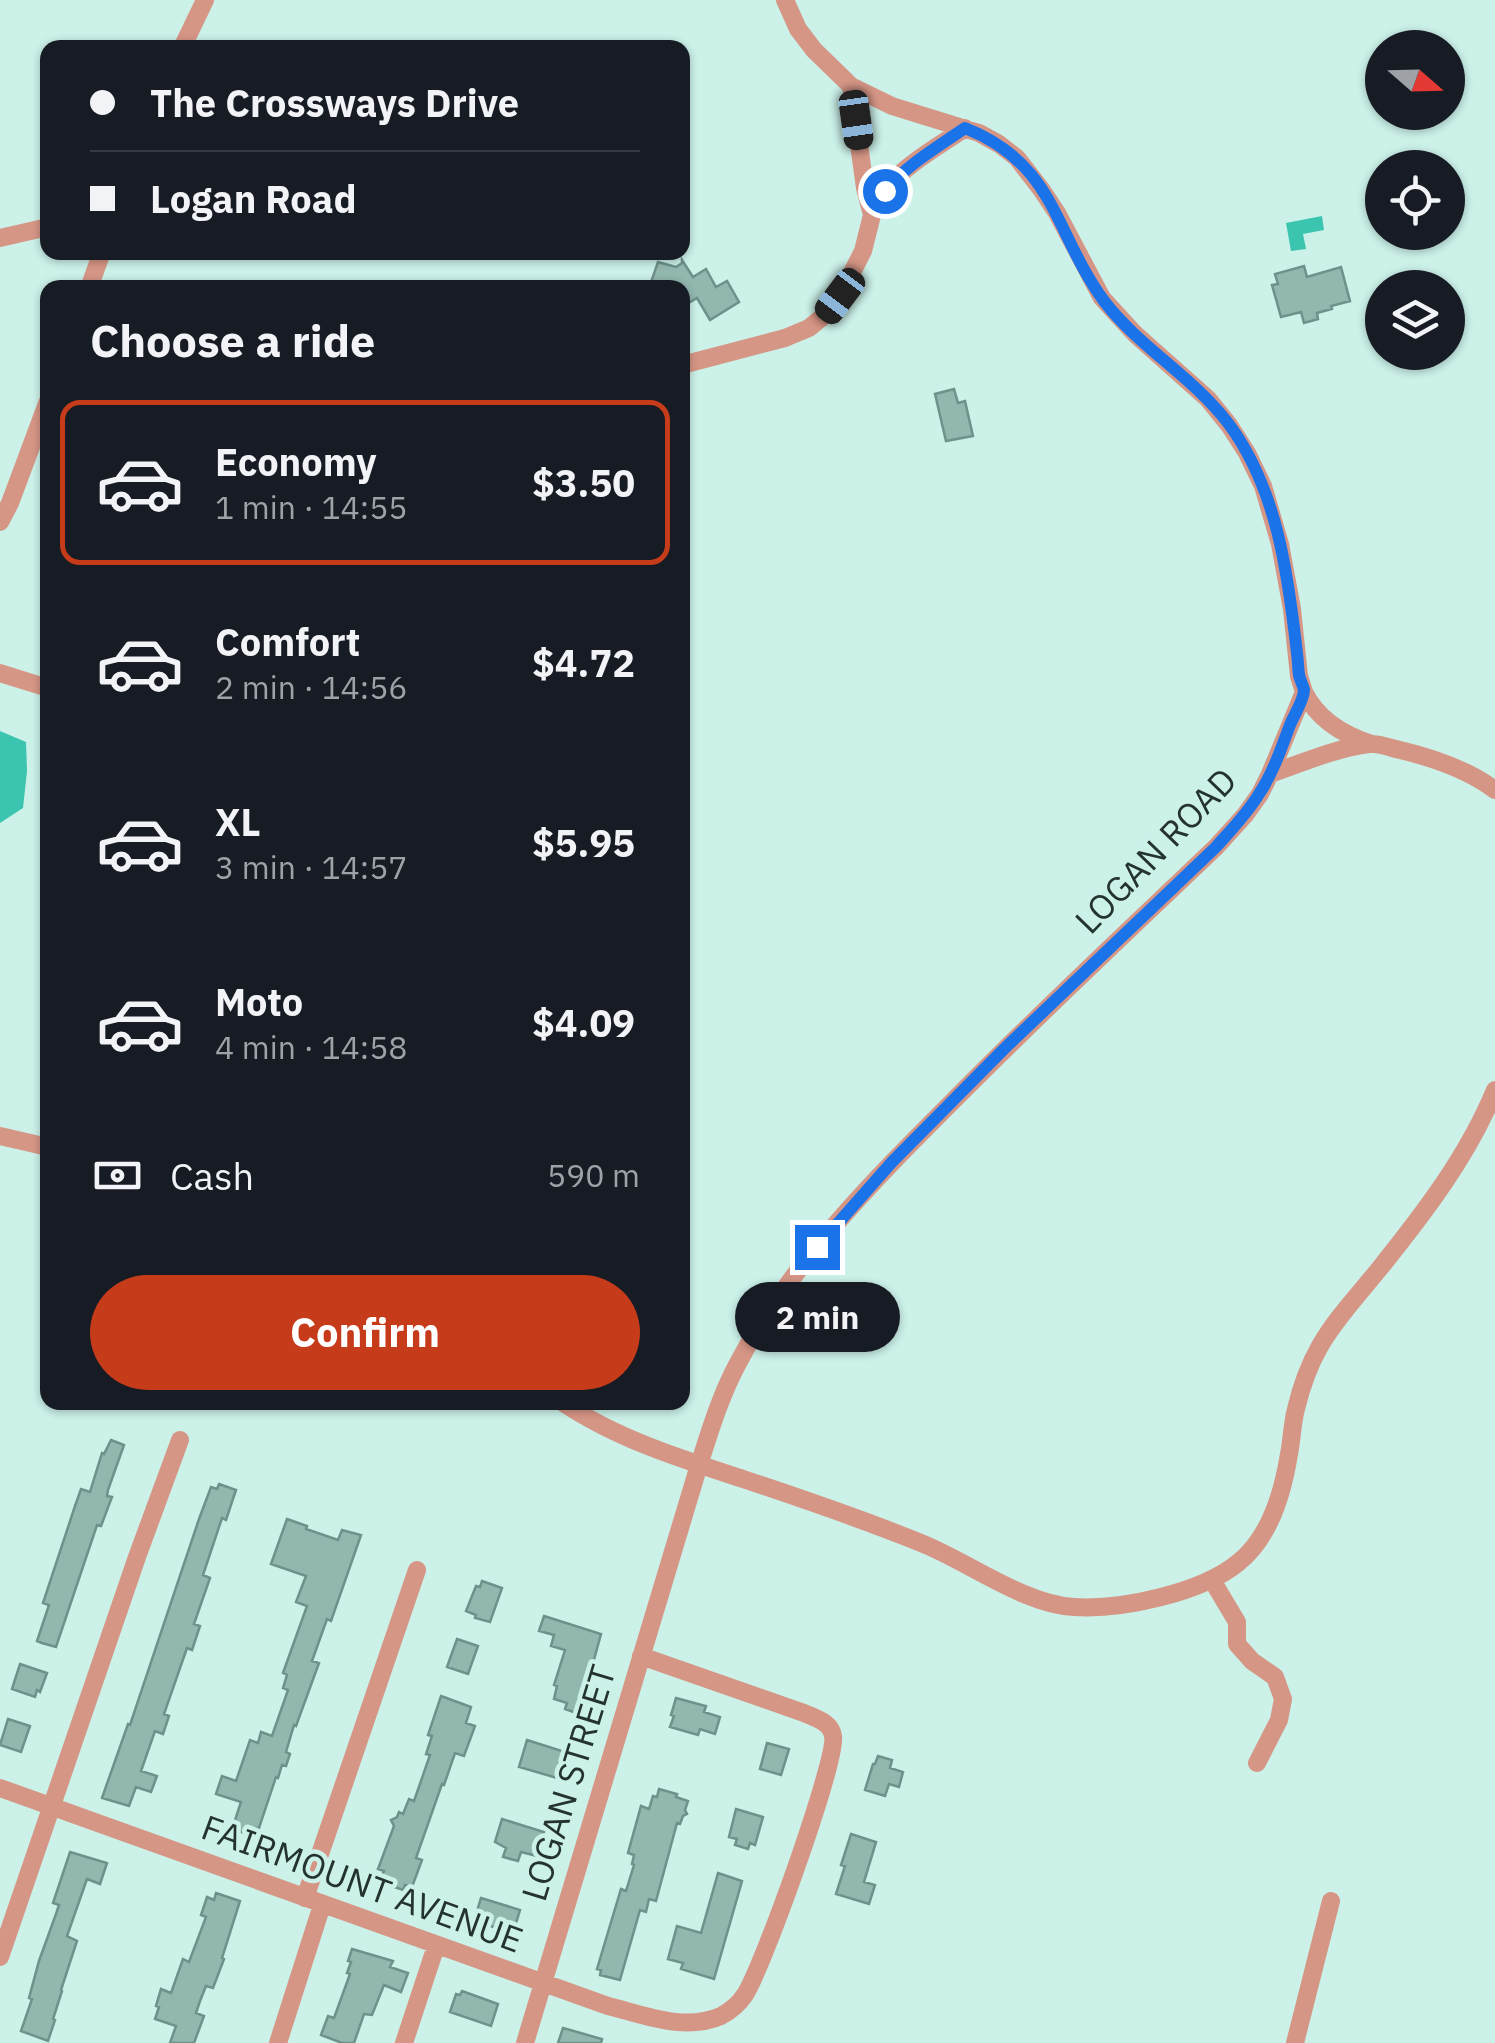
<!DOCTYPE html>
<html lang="en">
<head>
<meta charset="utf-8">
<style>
  :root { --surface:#171b24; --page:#242831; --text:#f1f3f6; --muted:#9ea1a6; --line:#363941; --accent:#c63c1a }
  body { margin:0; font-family:"IBM Plex Sans",sans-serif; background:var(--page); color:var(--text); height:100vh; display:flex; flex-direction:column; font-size:38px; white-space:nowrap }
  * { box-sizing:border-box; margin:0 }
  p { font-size:32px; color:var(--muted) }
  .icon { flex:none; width:55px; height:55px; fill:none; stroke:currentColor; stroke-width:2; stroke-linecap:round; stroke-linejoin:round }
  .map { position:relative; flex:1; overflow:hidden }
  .details { position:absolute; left:40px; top:280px; width:650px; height:1130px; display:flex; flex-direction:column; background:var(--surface); border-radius:20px; box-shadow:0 2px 8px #0004 }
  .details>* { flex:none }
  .hud { position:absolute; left:40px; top:40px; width:650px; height:220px; border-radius:20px; box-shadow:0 2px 8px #0004; display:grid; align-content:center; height:220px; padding:0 50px; background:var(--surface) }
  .needle { width:65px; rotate:110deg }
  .tools { position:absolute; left:1365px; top:30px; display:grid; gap:20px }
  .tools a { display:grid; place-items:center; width:100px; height:100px; border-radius:50%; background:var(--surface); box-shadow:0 2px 8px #0004; font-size:50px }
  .end { position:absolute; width:45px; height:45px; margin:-22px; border:12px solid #1a73e8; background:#fff; box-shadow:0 0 0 5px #fff }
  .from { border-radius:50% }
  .bubble { position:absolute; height:70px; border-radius:35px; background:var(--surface); box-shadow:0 2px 8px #0004; font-size:32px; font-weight:800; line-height:70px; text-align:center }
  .car { position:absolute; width:30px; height:60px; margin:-30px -15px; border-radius:12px; box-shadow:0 0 8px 2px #0007; background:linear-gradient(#222 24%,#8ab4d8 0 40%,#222 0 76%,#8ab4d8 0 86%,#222 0) }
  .hud b { display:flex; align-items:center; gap:35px; height:95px; font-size:38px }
  .hud b+b { border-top:2px solid var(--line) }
  .hud i { width:25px; height:25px; background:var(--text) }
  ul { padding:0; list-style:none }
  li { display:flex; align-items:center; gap:30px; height:165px; margin:0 20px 15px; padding:0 30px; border:5px solid transparent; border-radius:20px }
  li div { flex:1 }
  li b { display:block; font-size:38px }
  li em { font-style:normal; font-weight:800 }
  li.current { border-color:var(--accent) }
  li>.icon { width:90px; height:90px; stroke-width:1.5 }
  h2 { padding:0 50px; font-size:45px; line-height:120px }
  .pay { display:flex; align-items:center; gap:25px; height:110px; padding:0 50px; font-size:38px }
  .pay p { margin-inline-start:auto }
  .action { display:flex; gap:20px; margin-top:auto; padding:20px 50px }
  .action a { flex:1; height:115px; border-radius:60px; background:var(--accent); color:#fff; font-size:40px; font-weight:800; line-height:115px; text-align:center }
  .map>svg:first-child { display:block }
  .water { fill:#3bc5b0 }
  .building { fill:#92b7af; stroke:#6e918a; stroke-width:2.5 }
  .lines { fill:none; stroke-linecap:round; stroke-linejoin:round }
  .minor { stroke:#d69686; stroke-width:18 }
  .route { stroke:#1a73e8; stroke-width:12 }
  .labels { text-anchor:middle; stroke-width:9; stroke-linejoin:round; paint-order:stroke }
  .street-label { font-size:35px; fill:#243330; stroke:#cbf1e9 }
</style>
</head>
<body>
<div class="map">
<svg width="1495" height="2043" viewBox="0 0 1495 2043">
  <rect width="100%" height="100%" fill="#cbf1e9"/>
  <path class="water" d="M1322,216l2,14 -21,4 3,15 -15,2 -5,-28z
    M0,731l26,11 1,29 -4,37 -23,15z"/>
  <path class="building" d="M682,260l11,17 13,-8 10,18 11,-6 12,21 -29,18 -13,-22 -15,9v-19h-33l9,-26 18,5 6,-4z
    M1304,266l3,11 34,-10 9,34 -19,5 1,3 -15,4 1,6 -14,4 -3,-11 -20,5 -9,-32 6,-1 -3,-10z
    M954,389l4,14 7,-2 8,35 -27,5 -11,-47z
    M111,1440l13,5 -16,45 -1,6 5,1 -11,29 -4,-1 -41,122 -14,-4 -5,-2 12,-36 -6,-2 32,-97 6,-17 9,3 12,-39 2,1z
    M219,1484l17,6 -10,30 -4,-2 -19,57 7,3 -16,46 6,2 -8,24 -5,-2 -23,66 5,2 -6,18 -8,-3 -14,40 16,5 -6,16 -15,-5 -7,19 -27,-8 26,-74 2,1 69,-206 12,-32 6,2z
    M287,1519l20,7 -1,3 32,11 4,-10 19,5 -30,86 -4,-2 -15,42 7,2 -23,63 -2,-1 -8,27 4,2 -4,12 -4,-1 -4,13 -2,-1 -17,51h-3l-3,8 -18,-6 2,-9 -2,-1 6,-18 -25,-8 6,-18 14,5 14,-41 8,3 3,-11 11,4 16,-46 -5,-2 4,-13 -4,-2 24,-67 -11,-4 10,-26 -35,-12z
    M482,1581l20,7 -12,34 -15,-4 1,-3 -10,-4 10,-25 4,1z
    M544,1616l57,18 -22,80 -14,-5 2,-6 -13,-4 3,-13 -3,-1 11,-35 -14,-4 3,-11 -15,-4z
    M457,1639l21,7 -10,28 -21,-7z
    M20,1664l27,9 -7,19 -3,-2 -2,7 -23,-8z
    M441,1696l30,11 -5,16 9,3 -11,30 -9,-3 -11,32 -2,-1 -26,74 6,2 -10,27 -7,-2 -2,5 -12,-4 1,-6 -11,-3 3,-6 -6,-2 16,-43 -3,-6 6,-3 2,-5 4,2 6,-15 5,2 16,-46 -4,-1 6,-18 -4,-1z
    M676,1698l30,8 -2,6 16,5 -5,17 -15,-5 -2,6 -28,-8 4,-11 -3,-1z
    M8,1719l22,7 -9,26 -21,-7z
    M527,1740l38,12 -8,26 -38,-11z
    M767,1743l22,6 -8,26 -21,-6z
    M878,1756l14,4 -2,8 13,4 -4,15 -10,-3 -4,12 -20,-6 8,-26h2z
    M659,1789l18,5 -1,3 12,4 -3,9 2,4 -4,2 -3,8 -3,-1 -21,78 -7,-2 -3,13 -6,-2 -20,70 -20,-5 1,-5 -4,-1 24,-80 5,2 8,-26 -2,-1 2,-9 -6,-2 13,-47 8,3 4,-13 4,1z
    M736,1809l27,8 -8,28 -5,-2 -2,6 -13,-4 2,-6 -8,-2z
    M502,1819l42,13 -7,24 -16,-4 -3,9 -15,-4 3,-9 -11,-6z
    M851,1834l25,8 -12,40 11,3 -6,19 -33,-10 9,-28 -4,-1z
    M70,1852l37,11 -7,21 -13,-5 -20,57 10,5 -16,49 1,1 -9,28 2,1 -7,21 -27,-10 11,-32 -3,-1 10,-37 17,-47 3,-9 -6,-2z
    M718,1873l24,8 -28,98 -33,-10 2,-6 -15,-4 9,-33 24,7z
    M216,1893l24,8 -18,57 2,1 -11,29 -7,-2 -6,15 -4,12 8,3 -10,27h-24l6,-17 -21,-7 4,-12 -3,-1 5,-17 10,4 12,-34 6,3 17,-45 -5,-2 6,-18 7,3z
    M481,1898l39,12 -7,23 -39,-12z
    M352,1949l41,12 -3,6 18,6 -7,19 -17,-7 -12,30 -8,-1 -10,29h-12l-21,-8 7,-19 6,2 16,-44 -3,-1 4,-11 -3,-1z
    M462,1991l36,13 -7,22 -41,-14 6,-18 4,1z
    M563,2028l39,11 -1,4h-43z"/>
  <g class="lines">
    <path class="minor" d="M182,48l23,-48
      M872,215c16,-43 57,-62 93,-87
      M0,238l48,-11
      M89,288l13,-36
      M682,365l103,-27 24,-10 17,-14 14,-18 23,-45 9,-36 -7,-27 -14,-102
      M0,522l10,-19 38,-102
      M0,673l48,15
      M1304,692c14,28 39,43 68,52
      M1270,774c32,-11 66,-26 99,-30 10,-1 22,4 31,6 34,8 67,19 95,40
      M0,1136l48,11
      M562,1402c55,37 119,57 181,77 60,20 119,40 178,64 46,18 104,62 153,64 47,3 128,-14 165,-45 31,-25 44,-70 50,-108 3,-15 3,-30 7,-45 5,-21 13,-44 24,-63 16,-28 40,-53 60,-78 44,-55 88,-112 115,-178
      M1212,1580l25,42v22l15,17 23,16 8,22 -4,21 -22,43
      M0,1788l608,218c37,9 76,26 113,10 9,-5 17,-11 23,-20 17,-23 94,-238 89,-260 -2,-14 -18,-18 -29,-23l-163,-57
      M305,1898l112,-328
      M0,1957l137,-400 43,-117
      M278,2043l44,-138
      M404,2043l32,-97
      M525,2043l174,-578c11,-34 21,-68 38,-100 53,-101 136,-184 216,-264 86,-87 175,-170 263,-254l29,-32 15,-21 10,-20 34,-82 -5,-16 -7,-67 -12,-65 -17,-58 -16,-33 -18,-28 -21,-26 -73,-65 -33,-36 -45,-85 -16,-24 -24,-31 -18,-14 -20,-11 -87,-27 -41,-20 -37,-36 -16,-21 -13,-29
      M1295,2043l36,-142"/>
  </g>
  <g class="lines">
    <path class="route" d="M817,1247l75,-85 113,-114 211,-201c15,-17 31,-33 43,-53 14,-21 22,-45 31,-69 4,-10 14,-25 14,-35 -1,-5 -4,-10 -5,-15 -1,-7 -1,-15 -2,-22 -9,-79 -20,-165 -69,-230 -36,-47 -89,-76 -124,-122 -50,-68 -48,-137 -139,-173 -29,20 -57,36 -80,63"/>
  </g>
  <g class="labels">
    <g class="street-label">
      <text transform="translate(1156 851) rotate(-46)" y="12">LOGAN ROAD</text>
      <text transform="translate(569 1783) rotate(-73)" y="12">LOGAN STREET</text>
      <text transform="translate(362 1884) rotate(20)" y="12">FAIRMOUNT AVENUE</text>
    </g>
  </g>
</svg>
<div class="tools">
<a><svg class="needle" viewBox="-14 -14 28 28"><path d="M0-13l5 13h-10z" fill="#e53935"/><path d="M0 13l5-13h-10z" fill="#9ea1a6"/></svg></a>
<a><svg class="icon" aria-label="locate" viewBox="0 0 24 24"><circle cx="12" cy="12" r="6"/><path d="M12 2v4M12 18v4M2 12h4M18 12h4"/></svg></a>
<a><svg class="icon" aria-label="layers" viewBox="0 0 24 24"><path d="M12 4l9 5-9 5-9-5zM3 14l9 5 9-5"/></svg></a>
</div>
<i class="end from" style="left:885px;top:191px"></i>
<i class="end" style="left:817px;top:1247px"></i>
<div class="bubble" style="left:735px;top:1282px;width:165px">2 min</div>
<i class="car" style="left:856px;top:120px;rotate:172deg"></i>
<i class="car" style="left:840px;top:296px;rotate:217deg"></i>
<div class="hud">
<b><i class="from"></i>The Crossways Drive</b>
<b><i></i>Logan Road</b>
</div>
<section class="details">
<h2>Choose a ride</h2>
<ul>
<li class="current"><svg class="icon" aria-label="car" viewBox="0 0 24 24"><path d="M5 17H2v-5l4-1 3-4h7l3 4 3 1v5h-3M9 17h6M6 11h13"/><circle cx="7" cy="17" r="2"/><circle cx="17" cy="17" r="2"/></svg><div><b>Economy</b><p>1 min · 14:55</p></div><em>$3.50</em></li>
<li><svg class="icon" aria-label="car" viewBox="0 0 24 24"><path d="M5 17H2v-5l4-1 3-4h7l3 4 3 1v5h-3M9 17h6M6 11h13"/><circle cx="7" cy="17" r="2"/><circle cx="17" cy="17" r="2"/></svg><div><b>Comfort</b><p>2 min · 14:56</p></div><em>$4.72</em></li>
<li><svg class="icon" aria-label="car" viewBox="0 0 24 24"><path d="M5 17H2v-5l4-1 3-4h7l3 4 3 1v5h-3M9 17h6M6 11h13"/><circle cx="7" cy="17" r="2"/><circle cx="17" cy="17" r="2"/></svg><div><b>XL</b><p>3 min · 14:57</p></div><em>$5.95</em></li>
<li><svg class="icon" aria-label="car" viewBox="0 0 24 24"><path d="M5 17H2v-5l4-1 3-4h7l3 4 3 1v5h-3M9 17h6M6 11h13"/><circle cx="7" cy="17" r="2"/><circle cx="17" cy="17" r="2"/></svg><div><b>Moto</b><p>4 min · 14:58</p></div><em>$4.09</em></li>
</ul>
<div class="pay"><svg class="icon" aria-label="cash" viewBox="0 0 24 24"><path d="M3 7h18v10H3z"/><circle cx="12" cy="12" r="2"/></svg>Cash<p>590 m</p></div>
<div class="action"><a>Confirm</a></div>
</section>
</div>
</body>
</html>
